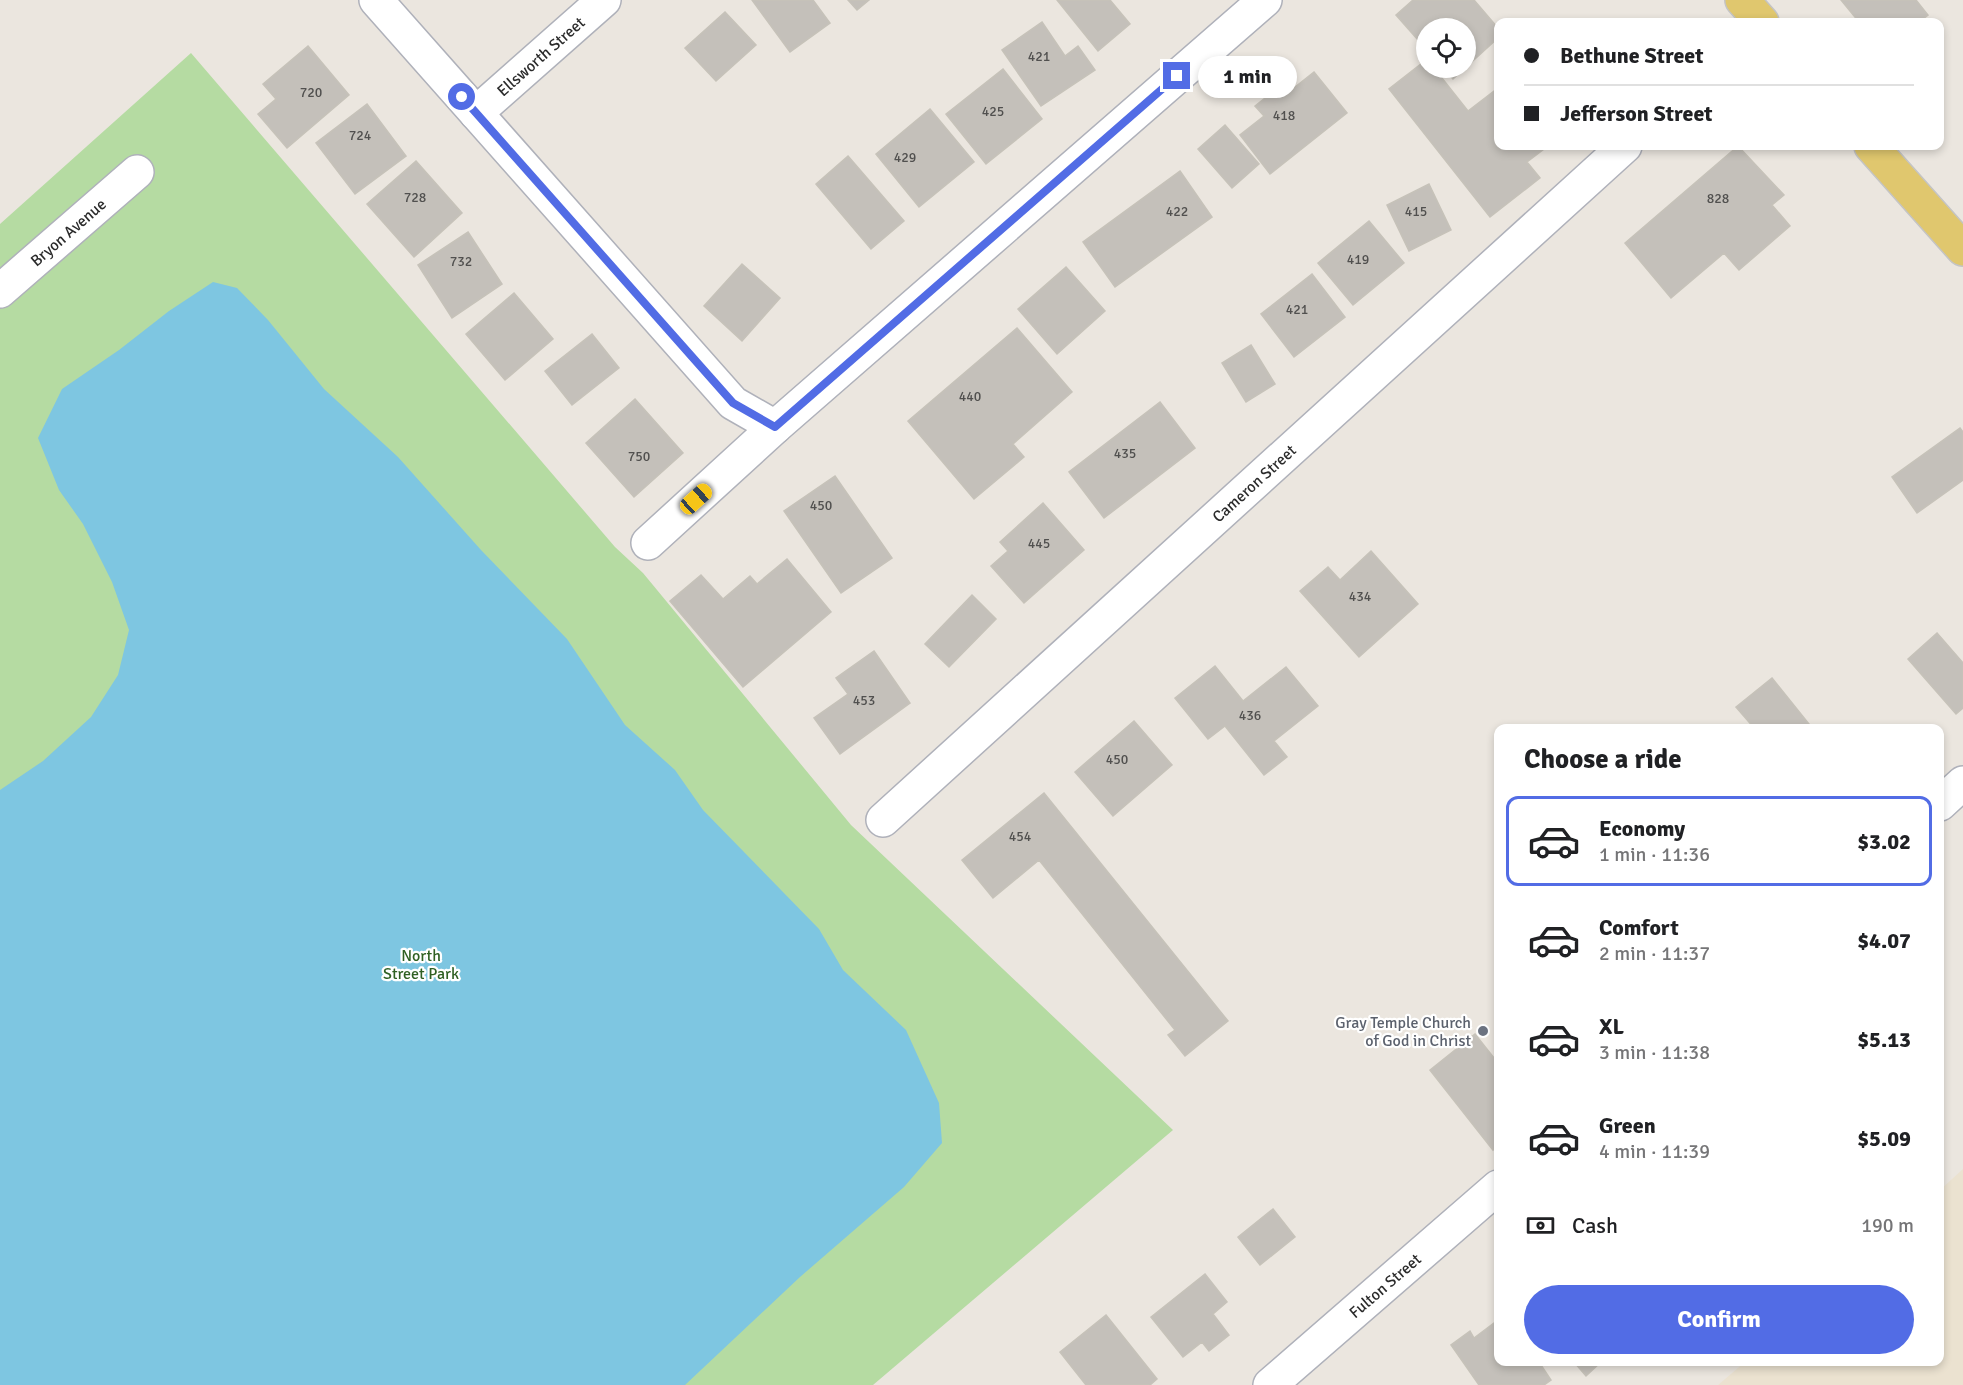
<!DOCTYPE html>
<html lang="en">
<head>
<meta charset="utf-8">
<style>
  :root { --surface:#fff; --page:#f2f2f2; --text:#202124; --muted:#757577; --line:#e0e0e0; --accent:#526ce5 }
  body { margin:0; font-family:Signika,sans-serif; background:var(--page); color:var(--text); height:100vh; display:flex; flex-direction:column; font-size:22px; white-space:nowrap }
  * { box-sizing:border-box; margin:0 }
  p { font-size:20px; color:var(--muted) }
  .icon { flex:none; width:33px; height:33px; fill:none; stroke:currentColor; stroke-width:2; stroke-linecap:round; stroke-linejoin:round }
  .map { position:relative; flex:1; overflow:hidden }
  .panel { position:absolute; left:1494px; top:724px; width:450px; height:642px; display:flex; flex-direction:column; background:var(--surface); border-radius:12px; box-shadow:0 3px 9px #0003 }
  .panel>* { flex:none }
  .banner { position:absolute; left:1494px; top:18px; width:450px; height:132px; border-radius:12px; box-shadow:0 3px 9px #0003; display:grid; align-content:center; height:132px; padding:0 30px; background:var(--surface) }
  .fabs { position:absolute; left:1416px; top:18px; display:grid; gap:12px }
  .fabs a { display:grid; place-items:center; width:60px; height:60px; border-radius:50%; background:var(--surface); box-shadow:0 3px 9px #0003; font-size:30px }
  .end { position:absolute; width:27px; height:27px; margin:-14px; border:8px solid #526ce5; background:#fff; box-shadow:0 0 0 3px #fff }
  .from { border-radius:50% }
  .bubble { position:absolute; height:42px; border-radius:21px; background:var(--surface); box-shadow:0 3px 9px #0003; font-size:20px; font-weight:700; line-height:42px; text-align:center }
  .car { position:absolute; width:18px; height:36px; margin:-18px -9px; border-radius:8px; box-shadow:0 0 4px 2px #0007; background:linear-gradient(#f5c518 24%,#345 0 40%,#f5c518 0 76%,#345 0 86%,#f5c518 0) }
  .banner b { display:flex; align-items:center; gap:21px; height:57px; font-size:22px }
  .banner b+b { border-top:2px solid var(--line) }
  .banner i { width:15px; height:15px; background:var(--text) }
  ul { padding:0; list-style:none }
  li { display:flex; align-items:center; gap:18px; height:90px; margin:0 12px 9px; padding:0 18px; border:3px solid transparent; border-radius:12px }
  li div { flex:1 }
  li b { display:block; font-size:22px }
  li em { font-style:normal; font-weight:700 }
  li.selected { border-color:var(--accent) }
  li>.icon { width:54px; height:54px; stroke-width:1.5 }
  h2 { padding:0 30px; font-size:27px; line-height:72px }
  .pay { display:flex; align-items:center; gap:15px; height:66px; padding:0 30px; font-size:22px }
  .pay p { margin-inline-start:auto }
  .action { display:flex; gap:12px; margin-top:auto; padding:12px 30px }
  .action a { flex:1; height:69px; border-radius:36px; background:var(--accent); color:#fff; font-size:24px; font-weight:700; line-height:69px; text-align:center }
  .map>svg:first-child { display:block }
  .education { fill:#ebe2d0 }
  .green { fill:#b5dba2 }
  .water { fill:#7ec6e1 }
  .building { fill:#c4c0ba; stroke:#c6c2b9; stroke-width:1.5 }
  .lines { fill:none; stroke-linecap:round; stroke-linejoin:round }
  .minor-casing { stroke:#afb1ba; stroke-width:36 }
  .major-casing { stroke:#c4c4c4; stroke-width:36 }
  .minor { stroke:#fff; stroke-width:33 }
  .major { stroke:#e0c76e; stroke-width:33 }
  .route { stroke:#526ce5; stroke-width:8 }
  .worship-dot { fill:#6b7280; stroke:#fff; stroke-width:2 }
  .labels { text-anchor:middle; stroke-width:4.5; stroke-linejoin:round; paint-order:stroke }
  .number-label { font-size:14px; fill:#51504f }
  .street-label { font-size:16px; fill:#2b2b2b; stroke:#fff }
  .park-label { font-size:16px; fill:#2f6023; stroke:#fff }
  .worship-label { font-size:16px; fill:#5b616d; stroke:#fff; text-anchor:end }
</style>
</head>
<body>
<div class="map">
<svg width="1963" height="1385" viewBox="0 0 1963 1385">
  <rect width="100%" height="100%" fill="#ebe6df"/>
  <path class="education" d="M1963,1169v216h-245l27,-23h195v-172z"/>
  <path class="green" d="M191,53l424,494 28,26 208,252 322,305 -300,255h-873v-1161z"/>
  <path class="water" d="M213,282l24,6 31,32 56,69 74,68 83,93 86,89 58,86 50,45 28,40 116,119 24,41 63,60 33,73 3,40 -38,44 -104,90 -115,108h-685v-595l43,-29 48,-44 27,-42 11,-45 -17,-48 -29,-58 -24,-34 -21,-52 24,-49 57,-39 50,-39z"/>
  <path class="building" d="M752,0h61l17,23 -40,29z
    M848,0h21l-12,10z
    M1057,0h53l20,24 -32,27z
    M1413,0h61l24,28v10l-45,41 -10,-11h23v-40h-40v21l-30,-34z
    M1841,0h75l12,15 -9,7h-60z
    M725,12l31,33 -40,36 -31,-33z
    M1042,22l23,34 13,-10 17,24 -54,36 -39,-56z
    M308,46l41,49 -62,53 -29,-34 18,-15 -13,-15z
    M1426,60v8h8l34,43 30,-23v58h50l-21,16 13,16 -50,39 -101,-128z
    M1003,69l39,50 -56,45 -40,-50z
    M1314,72l33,41 -77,61 -30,-39 24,-19 -9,-10 24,-19 6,8z
    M367,104l39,52 -51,38 -39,-51z
    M930,109l44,53 -55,45 -43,-53z
    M1225,125l34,39 -27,24 -34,-39z
    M1738,146l46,49 -12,10 18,21 -51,44 -15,-17 -53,45 -46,-55z
    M848,156l56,65 -33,28 -55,-65z
    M416,161l46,52 -48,44 -47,-53z
    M1180,171l32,46 -97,70 -32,-45z
    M1429,184l22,46 -42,21 -22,-46z
    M1369,221l35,42 -51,42 -35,-42z
    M468,232l34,52 -50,34 -34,-53z
    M742,264l38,34 -38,43 -38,-35z
    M1066,267l39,44 -48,43 -39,-45z
    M1312,274l33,43 -51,40 -33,-43z
    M514,293l39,46 -48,41 -39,-46z
    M1017,328l55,64 -59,52 11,13 -50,42 -66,-78z
    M592,334l27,34 -47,37 -27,-34z
    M1251,345l24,39 -29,18 -24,-39z
    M635,399l48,54 -49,44 -48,-54z
    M1160,402l35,46 -91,70 -35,-46z
    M1960,428l3,4v48l-46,33 -25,-36z
    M835,476l57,82 -51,35 -57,-82z
    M1043,503l41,47 -60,53 -33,-37 17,-15 -8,-9z
    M1371,551l47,53 -59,53 -59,-66 28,-24 12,13z
    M787,559l44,53 -88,75 -73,-86 31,-26 22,24 27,-23 7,8z
    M972,595l24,24 -47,48 -24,-23z
    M1937,633l26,30v45l-7,6 -48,-55z
    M874,651l36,52 -70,51 -26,-36 34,-24 -12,-16z
    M1215,666l28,35 43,-34 32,39 -44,35 13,16 -23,18 -39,-49 -17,13 -33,-41z
    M1772,678l41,51h-58l-19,-22z
    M1134,721l38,44 -59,51 -38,-44z
    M1044,793l184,228 -43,35 -17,-21 7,-5 -136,-170 -46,38 -31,-38z
    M1475,1034l23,29v82l-5,5 -63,-80z
    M1273,1209l22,28 -35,28 -22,-28z
    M1205,1274l22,28 -14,12 16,21 -20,16 -7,-9 -19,15 -32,-40z
    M1106,1315l51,64 -7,6h-64l-26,-33z
    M1498,1320v42h41l12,18 -7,5h-65l-28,-40 19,-14 4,7z
    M1574,1362h27l-15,14z"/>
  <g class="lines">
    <defs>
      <g id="minor">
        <path d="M376,0l357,403 42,24"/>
        <path id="s1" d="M476,113l128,-113"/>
        <path id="s2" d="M0,291l137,-119"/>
        <path d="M648,543l127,-116 490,-427"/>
        <path d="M1940,804l23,-21"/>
        <path id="s3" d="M883,820l742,-674"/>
        <path id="s4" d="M1270,1385l228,-198"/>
      </g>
      <path id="major" d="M1742,0l20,22
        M1871,146l92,103"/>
    </defs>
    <use href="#minor" class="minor-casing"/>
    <use href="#major" class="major-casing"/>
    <use href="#minor" class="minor"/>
    <use href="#major" class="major"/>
  </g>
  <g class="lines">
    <path class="route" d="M462,97l271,306 42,24 402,-351"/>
  </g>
  <circle class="worship-dot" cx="1483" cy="1031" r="6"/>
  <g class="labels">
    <g class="number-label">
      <text x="1039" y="61">421</text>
      <text x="311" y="97">720</text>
      <text x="993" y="116">425</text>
      <text x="1284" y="120">418</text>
      <text x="360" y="140">724</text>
      <text x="905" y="162">429</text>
      <text x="415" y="202">728</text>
      <text x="1718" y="203">828</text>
      <text x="1177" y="216">422</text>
      <text x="1416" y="216">415</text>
      <text x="1358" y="264">419</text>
      <text x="461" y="266">732</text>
      <text x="1297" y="314">421</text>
      <text x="970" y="401">440</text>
      <text x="1125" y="458">435</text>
      <text x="639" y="461">750</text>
      <text x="821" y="510">450</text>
      <text x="1039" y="548">445</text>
      <text x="1360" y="601">434</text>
      <text x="864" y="705">453</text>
      <text x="1250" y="720">436</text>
      <text x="1117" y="764">450</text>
      <text x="1020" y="841">454</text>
    </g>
    <g class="street-label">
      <text dy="6" stroke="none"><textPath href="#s1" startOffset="86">Ellsworth Street</textPath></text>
      <text dy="6" stroke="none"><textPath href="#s2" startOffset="90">Bryon Avenue</textPath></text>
      <text dy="6" stroke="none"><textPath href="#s3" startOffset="501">Cameron Street</textPath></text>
      <text dy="6" stroke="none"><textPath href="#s4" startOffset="152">Fulton Street</textPath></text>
    </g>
    <g class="park-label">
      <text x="421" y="961">North<tspan x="421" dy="18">Street Park</tspan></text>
    </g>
    <g class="worship-label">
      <text x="1471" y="1028">Gray Temple Church<tspan x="1471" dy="18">of God in Christ</tspan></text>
    </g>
  </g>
</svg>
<div class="fabs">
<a><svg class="icon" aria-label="locate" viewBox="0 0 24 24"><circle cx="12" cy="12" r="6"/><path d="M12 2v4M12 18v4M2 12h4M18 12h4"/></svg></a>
</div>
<i class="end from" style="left:462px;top:97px"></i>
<i class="end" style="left:1177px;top:76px"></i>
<div class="bubble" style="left:1198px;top:56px;width:99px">1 min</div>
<i class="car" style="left:696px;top:499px;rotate:48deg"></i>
<div class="banner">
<b><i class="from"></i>Bethune Street</b>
<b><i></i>Jefferson Street</b>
</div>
<section class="panel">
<h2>Choose a ride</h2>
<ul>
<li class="selected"><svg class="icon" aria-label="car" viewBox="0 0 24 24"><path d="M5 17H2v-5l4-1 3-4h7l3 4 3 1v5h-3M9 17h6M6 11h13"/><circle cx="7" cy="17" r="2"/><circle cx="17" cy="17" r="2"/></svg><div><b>Economy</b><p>1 min · 11:36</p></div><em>$3.02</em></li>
<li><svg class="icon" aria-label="car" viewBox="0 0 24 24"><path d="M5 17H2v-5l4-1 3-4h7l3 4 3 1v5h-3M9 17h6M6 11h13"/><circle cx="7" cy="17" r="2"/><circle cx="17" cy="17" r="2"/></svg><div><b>Comfort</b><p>2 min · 11:37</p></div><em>$4.07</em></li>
<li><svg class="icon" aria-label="car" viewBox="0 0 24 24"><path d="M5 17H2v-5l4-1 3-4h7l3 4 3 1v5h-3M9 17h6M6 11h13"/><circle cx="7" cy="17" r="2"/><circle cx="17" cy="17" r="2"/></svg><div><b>XL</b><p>3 min · 11:38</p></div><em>$5.13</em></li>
<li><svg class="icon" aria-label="car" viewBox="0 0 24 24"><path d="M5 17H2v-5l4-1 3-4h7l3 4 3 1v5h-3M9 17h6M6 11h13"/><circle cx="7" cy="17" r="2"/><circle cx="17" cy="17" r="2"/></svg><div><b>Green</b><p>4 min · 11:39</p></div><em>$5.09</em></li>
</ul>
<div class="pay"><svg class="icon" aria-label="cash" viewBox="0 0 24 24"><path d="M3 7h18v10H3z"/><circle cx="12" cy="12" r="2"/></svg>Cash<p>190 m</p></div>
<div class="action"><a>Confirm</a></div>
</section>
</div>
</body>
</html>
